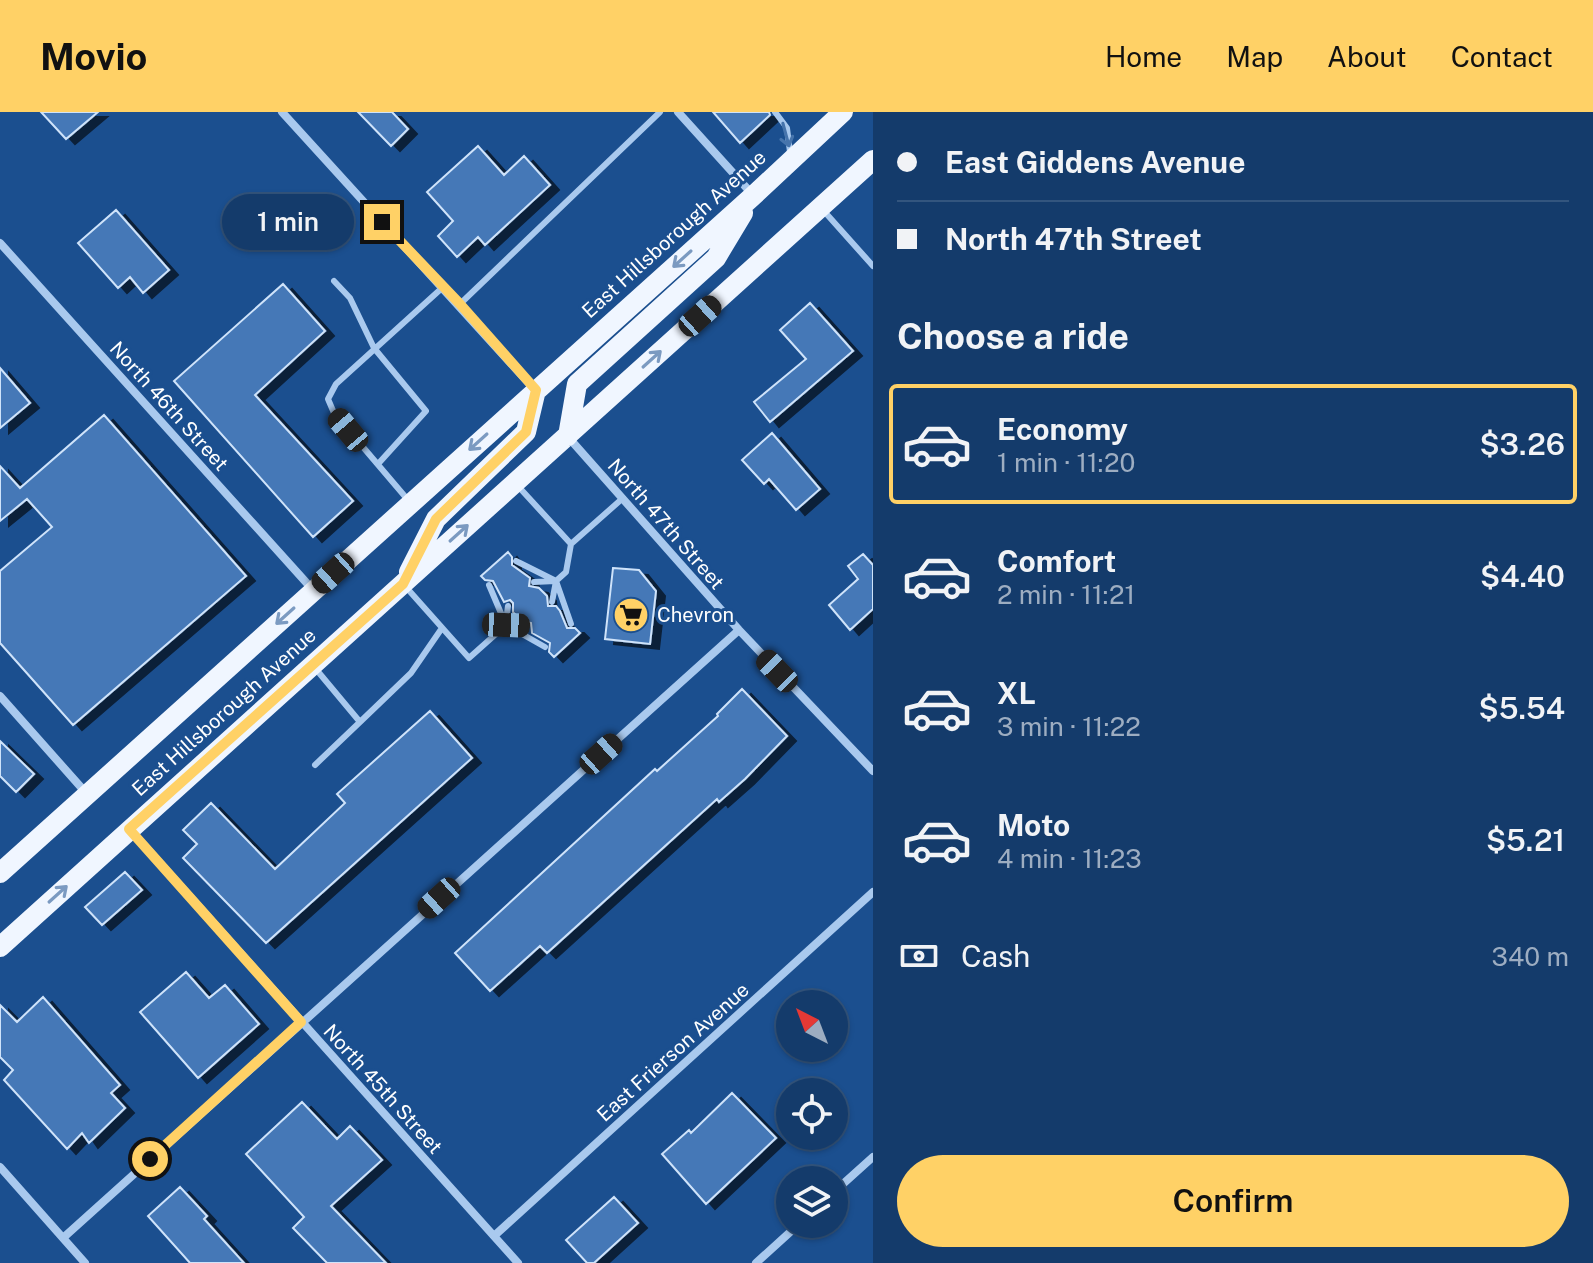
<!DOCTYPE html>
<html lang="en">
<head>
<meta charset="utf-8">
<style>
  :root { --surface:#143b6b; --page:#1d4271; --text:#f1f3f6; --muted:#9dadc1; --line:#33557e; --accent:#ffd166 }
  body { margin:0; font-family:"Public Sans",sans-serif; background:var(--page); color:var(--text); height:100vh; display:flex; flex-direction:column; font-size:30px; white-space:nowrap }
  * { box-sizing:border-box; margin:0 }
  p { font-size:26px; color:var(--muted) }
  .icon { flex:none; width:44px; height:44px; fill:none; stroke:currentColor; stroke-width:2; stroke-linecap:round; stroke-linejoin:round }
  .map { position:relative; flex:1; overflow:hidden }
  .panel { display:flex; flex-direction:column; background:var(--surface); width:720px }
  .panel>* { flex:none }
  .guide { display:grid; align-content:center; height:176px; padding:0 24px; background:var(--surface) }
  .needle { width:52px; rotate:318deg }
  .controls { position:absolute; left:776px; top:878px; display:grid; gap:16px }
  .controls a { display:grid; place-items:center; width:72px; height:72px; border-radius:50%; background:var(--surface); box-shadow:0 2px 6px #0004,0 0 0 2px var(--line); font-size:40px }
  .end { position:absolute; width:36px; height:36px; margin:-18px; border:10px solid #ffd166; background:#111; box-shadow:0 0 0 4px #111 }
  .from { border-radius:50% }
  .bubble { position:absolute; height:56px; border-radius:28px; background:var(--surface); box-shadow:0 2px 6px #0004,0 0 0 2px var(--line); font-size:26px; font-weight:600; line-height:56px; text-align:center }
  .car { position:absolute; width:24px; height:48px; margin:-24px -12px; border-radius:10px; box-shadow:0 0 6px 2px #0007; background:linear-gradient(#222 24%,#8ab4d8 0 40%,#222 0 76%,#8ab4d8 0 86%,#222 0) }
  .guide b { display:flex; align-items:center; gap:28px; height:76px; font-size:30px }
  .guide b+b { border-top:2px solid var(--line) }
  .guide i { width:20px; height:20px; background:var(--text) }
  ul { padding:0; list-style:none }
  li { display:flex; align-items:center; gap:24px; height:120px; margin:0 16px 12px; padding:0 8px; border:4px solid transparent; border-radius:8px }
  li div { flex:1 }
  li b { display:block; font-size:30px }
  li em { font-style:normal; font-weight:600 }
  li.current { border-color:var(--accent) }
  li>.icon { width:72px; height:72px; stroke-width:1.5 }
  h2 { padding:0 24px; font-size:36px; line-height:96px }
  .pay { display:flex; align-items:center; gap:20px; height:88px; padding:0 24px; font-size:30px }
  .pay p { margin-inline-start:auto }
  .primary-button { display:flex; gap:16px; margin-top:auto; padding:16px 24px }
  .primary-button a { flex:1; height:92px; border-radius:48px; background:var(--accent); color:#111; font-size:32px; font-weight:600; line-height:92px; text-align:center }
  header { display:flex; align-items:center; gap:48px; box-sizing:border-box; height:112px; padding:0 40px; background:var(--accent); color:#111 }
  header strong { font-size:38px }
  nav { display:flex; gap:44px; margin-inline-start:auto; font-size:28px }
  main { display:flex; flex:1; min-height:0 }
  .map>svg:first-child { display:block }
  .building { fill:#4478b7; stroke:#cfe3fa; stroke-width:2; filter:url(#shadow) }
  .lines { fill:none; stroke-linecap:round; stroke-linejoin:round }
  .lane { stroke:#a9c9ee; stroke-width:6 }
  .street { stroke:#a9c9ee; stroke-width:8 }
  .primary { stroke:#f0f6ff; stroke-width:20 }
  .oneway { stroke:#4674ac }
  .oneway2 { stroke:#7b9ac1 }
  .route { stroke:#ffd166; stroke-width:10 }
  .labels { text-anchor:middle; stroke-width:6; stroke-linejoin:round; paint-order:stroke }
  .street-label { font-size:20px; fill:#fff; stroke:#1b4f8f }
  .poi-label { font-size:20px; fill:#fff; stroke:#1b4f8f; text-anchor:start }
</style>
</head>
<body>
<header>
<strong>Movio</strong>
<nav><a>Home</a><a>Map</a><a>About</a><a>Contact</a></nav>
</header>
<main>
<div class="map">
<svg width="873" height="1151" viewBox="0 0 873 1151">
  <defs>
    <filter id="shadow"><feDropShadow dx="9" dy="5" stdDeviation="0" flood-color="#0009"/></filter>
  </defs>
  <rect width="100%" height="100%" fill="#1b4f8f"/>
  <path class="building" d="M41,0h57l-32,27z
    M358,0h34l16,17 -17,17z
    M713,0h56l1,3 -30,28z
    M478,34l26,29 20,-19 26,29 -65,60 -7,-8 -21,20 -19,-21 15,-15 -26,-29z
    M116,98l53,60 -26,23 -13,-16 -12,11 -40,-45z
    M283,172l42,47 -70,64 98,106 -40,36 -139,-156z
    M810,191l43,48 -83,71 -16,-20 52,-43 -26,-29z
    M0,256l30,35 -30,25z
    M104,303l142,161 -173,149 -73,-82v-72l52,-44 -25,-28 -27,22v-55l20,22z
    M772,321l48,56 -24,21 -27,-31 -5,5 -22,-24z
    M508,440l4,5v8l18,13 -1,8 10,2 8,8 1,10h8l4,5 7,17h8l5,5 -26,24 -5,-5 1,-9 -18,-10 -1,-10 -11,-3 -7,-8v-9l-3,-3 -6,2 -11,-21 -8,-1 -4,-4z
    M863,442l10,11v44l-23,21 -21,-25 29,-26 -10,-13z
    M613,456l26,2 17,21 -6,53 -45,-5z
    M742,577l45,47 -42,43 -26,23 -2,-3 -170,154 -7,-7 -50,45 -35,-38 200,-184 2,2 61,-55 -1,-2z
    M430,599l42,47 -206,185 -83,-85 14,-14 -14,-14 28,-27 64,66 70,-66 -8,-9z
    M0,629l34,33 -18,18 -16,-16z
    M125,760l17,18 -40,35 -17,-18z
    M186,860l23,26 16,-13 34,39 -61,54 -58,-66z
    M43,885l77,88 -9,8 14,15 -36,35 -7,-10 -15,16 -63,-69 9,-10 -13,-13v-52l17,17z
    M732,981l44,45 -70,66 -44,-50 27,-24 2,3z
    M302,990l35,37 13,-13 32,34 -51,46 55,57h-59l-34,-35 11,-11 -58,-63z
    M180,1075l27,29 -3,3 40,44h-54l-42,-47z
    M614,1085l24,26 -44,40h-7l-21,-23z"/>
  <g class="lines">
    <path class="lane" d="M775,0l12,16 3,24
      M823,98l50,56
      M334,169l16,17 24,50 52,63 -48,53
      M460,192l200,-192
      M517,373l54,59
      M408,388l-74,-87 -6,-14 8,-15 106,-96
      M516,449l40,20 15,43
      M534,470l21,-1
      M489,473l17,40 39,22
      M405,474l64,72 37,-33 20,1
      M552,490l4,-21 10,-9 5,-28 52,-46
      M506,509l2,-15
      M315,556l45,54 51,-49 31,-45
      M315,653l45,-43"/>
    <path class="street" d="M282,0l253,278
      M678,0l75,83
      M0,131l313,347
      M569,326l170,192 134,141
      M0,584l87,98
      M131,719l387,432
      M0,1055l85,96
      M834,1080l39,-35
      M494,1124l379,-344
      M63,1126l676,-608
      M756,1151l43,-39"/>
    <path class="primary" d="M568,324l9,-52 139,-126 27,-45
      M409,460l27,-53 90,-87 10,-42
      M0,761l753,-677 90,-84
      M0,835l873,-787"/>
  </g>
  <defs><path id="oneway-shaft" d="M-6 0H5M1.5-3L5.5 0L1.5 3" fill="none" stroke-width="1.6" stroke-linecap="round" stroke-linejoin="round" transform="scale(2)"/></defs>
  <use class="oneway" href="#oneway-shaft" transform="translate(786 23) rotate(75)"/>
  <g class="oneway2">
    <use href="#oneway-shaft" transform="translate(682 147) rotate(138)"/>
    <use href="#oneway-shaft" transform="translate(652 247) rotate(-42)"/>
    <use href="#oneway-shaft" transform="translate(478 330) rotate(138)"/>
    <use href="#oneway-shaft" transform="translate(459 421) rotate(-42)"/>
    <use href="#oneway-shaft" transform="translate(285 504) rotate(138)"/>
    <use href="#oneway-shaft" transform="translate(58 782) rotate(-42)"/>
  </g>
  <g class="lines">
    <path class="route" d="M150,1047l151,-137 -172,-193 274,-245 33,-65 90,-87 10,-42 -76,-86 -78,-82"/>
  </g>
  <defs>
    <symbol id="supermarket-disc" viewBox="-11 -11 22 22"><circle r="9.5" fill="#ffd166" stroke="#1b4f8f"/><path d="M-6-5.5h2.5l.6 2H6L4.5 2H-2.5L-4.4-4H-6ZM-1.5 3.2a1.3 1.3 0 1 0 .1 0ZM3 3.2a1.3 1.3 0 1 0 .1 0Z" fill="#111"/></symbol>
  </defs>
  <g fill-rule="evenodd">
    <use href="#supermarket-disc" x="611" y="483" width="40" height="40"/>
  </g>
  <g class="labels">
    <g class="street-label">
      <text transform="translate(674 122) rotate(-42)" y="7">East Hillsborough Avenue</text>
      <text transform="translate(169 294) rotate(48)" y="7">North 46th Street</text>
      <text transform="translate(666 412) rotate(49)" y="7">North 47th Street</text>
      <text transform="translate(224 600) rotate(-42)" y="7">East Hillsborough Avenue</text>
      <text transform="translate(673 940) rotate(-42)" y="7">East Frierson Avenue</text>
      <text transform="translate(383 977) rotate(48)" y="7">North 45th Street</text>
    </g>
    <g class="poi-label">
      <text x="657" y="510">Chevron</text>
    </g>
  </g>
</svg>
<div class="controls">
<a><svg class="needle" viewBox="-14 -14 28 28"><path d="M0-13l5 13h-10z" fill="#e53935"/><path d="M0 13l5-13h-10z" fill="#9dadc1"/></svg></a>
<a><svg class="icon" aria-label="locate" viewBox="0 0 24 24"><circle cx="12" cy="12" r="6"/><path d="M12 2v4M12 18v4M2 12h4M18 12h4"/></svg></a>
<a><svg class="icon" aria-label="layers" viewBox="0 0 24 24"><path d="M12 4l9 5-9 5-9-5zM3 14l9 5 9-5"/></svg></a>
</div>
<i class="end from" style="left:150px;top:1047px"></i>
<i class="end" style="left:382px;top:110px"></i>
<div class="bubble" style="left:222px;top:82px;width:132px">1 min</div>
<i class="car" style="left:700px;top:204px;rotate:48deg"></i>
<i class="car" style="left:348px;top:318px;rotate:320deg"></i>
<i class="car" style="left:333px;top:461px;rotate:228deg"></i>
<i class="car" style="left:506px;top:513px;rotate:92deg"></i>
<i class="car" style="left:777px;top:559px;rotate:316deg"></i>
<i class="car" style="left:601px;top:642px;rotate:48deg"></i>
<i class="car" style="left:439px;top:786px;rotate:228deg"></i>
</div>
<section class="panel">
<div class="guide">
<b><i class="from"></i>East Giddens Avenue</b>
<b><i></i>North 47th Street</b>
</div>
<h2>Choose a ride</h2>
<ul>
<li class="current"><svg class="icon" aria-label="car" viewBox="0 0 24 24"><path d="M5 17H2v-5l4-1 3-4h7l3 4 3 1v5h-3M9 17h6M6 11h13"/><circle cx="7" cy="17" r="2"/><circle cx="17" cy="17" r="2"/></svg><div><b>Economy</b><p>1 min · 11:20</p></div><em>$3.26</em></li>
<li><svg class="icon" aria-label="car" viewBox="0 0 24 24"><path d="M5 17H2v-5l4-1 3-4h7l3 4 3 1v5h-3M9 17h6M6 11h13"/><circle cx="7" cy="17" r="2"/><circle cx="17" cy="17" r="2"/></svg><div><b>Comfort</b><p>2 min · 11:21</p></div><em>$4.40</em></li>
<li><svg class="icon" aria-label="car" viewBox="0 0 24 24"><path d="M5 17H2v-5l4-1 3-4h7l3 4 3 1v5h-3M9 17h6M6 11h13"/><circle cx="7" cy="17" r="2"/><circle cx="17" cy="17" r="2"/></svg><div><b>XL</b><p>3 min · 11:22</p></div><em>$5.54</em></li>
<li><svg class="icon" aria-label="car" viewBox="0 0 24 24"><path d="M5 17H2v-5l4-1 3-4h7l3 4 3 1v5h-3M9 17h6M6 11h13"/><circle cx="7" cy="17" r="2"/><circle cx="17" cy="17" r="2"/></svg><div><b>Moto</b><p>4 min · 11:23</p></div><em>$5.21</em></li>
</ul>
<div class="pay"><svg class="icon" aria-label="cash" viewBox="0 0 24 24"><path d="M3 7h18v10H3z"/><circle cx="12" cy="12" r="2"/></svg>Cash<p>340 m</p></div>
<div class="primary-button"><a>Confirm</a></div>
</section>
</main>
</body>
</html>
